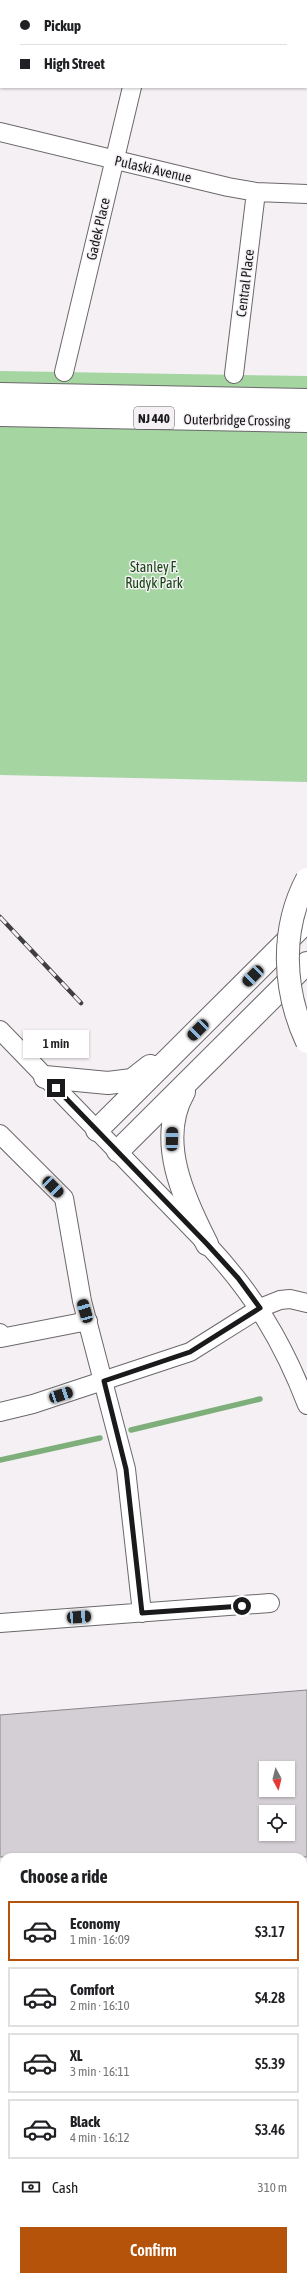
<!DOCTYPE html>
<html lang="en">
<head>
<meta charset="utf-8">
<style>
  :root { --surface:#fff; --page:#f6f6f6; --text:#202124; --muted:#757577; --line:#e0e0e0; --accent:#b45309 }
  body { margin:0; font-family:"Asap Condensed",sans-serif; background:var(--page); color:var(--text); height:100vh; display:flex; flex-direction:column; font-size:15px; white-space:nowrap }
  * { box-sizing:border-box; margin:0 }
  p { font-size:13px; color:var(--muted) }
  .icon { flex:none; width:22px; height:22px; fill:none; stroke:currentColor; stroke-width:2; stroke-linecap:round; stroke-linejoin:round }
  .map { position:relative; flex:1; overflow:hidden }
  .drawer { position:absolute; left:0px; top:1853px; width:307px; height:428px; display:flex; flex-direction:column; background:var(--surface); border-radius:12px 12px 0 0; box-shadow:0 1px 3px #0004 }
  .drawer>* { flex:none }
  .guide { position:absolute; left:0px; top:0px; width:307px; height:88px; box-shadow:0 1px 3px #0004; display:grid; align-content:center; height:88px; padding:0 20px; background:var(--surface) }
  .needle { width:26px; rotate:173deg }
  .buttons { position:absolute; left:259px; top:1761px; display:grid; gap:8px }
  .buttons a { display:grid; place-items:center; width:36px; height:36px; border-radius:0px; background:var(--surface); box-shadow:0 1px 3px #0004; font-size:20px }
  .end { position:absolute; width:18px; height:18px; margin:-9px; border:5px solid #1a191b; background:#fff; box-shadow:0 0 0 2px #fff }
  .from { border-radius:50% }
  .bubble { position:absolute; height:28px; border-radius:0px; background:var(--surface); box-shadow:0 1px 3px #0004; font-size:13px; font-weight:600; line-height:28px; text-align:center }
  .car { position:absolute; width:12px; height:24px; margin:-12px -6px; border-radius:5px; box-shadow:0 0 3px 1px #0007; background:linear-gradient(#222 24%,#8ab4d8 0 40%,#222 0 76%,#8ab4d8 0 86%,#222 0) }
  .guide b { display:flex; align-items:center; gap:14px; height:38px; font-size:15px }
  .guide b+b { border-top:1px solid var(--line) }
  .guide i { width:10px; height:10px; background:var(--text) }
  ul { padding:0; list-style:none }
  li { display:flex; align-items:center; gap:12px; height:60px; margin:0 8px 6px; padding:0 12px; border:2px solid var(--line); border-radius:0px }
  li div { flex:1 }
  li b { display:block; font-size:15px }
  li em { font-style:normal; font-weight:600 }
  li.selected { border-color:var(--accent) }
  li>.icon { width:36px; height:36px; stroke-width:1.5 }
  h2 { padding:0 20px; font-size:18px; line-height:48px }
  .pay { display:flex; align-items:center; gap:10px; height:44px; padding:0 20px; font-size:15px }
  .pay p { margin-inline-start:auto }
  .button { display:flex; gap:8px; margin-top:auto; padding:8px 20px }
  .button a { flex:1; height:46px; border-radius:0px; background:var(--accent); color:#fff; font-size:16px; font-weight:600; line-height:46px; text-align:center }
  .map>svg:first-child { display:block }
  .green { fill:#a5d5a1 }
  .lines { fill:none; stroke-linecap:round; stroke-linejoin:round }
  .stream { stroke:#7eaf7a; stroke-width:5.5 }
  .building { fill:#d4cfd4; stroke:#89868a; fill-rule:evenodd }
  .minor-casing { stroke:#6b686b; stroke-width:20 }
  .highway-casing { stroke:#6b686b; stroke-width:24 }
  .minor { stroke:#fff; stroke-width:18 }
  .highway { stroke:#fff; stroke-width:22 }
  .rail-casing { stroke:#3f3e40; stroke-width:4.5 }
  .rail { stroke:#f4f0f4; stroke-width:3; stroke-dasharray:9; stroke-linecap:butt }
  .highway-bridge-casing { stroke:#6b686b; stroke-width:24; stroke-linecap:butt }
  .highway-bridge { stroke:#fff; stroke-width:22 }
  .route { stroke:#1a191b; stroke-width:5 }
  .labels { text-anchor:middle; stroke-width:3; stroke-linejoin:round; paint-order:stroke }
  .shield { fill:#f4f0f4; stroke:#5b5a5c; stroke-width:1 }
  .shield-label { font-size:13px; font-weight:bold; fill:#1a191b }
  .street-label { font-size:14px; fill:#1a191b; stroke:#f4f0f4 }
  .park-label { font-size:14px; fill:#144612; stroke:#f4f0f4 }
</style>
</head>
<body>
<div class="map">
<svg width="307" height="2281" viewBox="0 0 307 2281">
  <rect width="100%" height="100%" fill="#f4f0f4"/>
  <path class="green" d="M0,371l307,5v406l-307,-7z"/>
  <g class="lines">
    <path class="stream" d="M131,1430l129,-31
      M0,1460l100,-22"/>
  </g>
  <path class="building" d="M307,1690v167h-307v-142zM266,1768h22v22h-22zM266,1812h22v22h-22z"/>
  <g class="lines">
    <defs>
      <path id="minor" d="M153,1v-1
        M0,132l228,55 28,5 51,2
        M64,372l68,-285
        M234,374l22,-182
        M0,1030l207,214c46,49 76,98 100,161
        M0,1134l64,64 18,103 44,168 16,144
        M0,1333l1,5 87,-17
        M0,1412l33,-8 157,-52 70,-44 20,-8 10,-1 17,4
        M0,1623l270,-20
        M303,1986l4,-1
        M0,2009h4
        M303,2123l4,1
        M0,2151h4
        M303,2207h4
        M0,2269l4,1
        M46,2277l23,4
        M193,2281l1,-4
        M289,2281l1,-4"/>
      <path id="highway" d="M0,394l307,6
        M0,415l307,6
        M45,1077l63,6 24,-3 18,-14
        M184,1092c-28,48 0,107 23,152
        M97,1130l210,-209
        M118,1151l189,-188"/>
    </defs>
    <use href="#minor" class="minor-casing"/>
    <use href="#highway" class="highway-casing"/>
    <use href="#minor" class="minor"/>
    <use href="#highway" class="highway"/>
    <defs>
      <path id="rail" d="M0,917l81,86"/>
    </defs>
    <use href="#rail" class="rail-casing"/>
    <use href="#rail" class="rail"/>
    <defs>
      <path id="highway-bridge" d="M307,879c-27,51 -24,111 0,163"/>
    </defs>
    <use href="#highway-bridge" class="highway-bridge-casing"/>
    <use href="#highway-bridge" class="highway-bridge"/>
  </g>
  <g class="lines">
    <path class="route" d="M56,1088l151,156 31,34 22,30 -70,44 -86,29 22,88 16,144 100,-7"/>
  </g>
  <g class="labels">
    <rect class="shield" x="134" y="407" width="40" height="22" rx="3"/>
    <g class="shield-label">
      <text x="154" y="423">NJ 440</text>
    </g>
    <g class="street-label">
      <text transform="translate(153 169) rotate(13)" y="5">Pulaski Avenue</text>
      <text transform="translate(98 229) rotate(-77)" y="5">Gadek Place</text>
      <text transform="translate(245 283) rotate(-83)" y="5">Central Place</text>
      <text transform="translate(237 420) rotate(1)" y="5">Outerbridge Crossing</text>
    </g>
    <g class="park-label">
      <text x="154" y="572">Stanley F.<tspan x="154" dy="16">Rudyk Park</tspan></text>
    </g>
  </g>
</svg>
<div class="buttons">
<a><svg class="needle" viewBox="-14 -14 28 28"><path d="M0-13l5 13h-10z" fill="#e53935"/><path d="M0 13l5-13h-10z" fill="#757577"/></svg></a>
<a><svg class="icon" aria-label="locate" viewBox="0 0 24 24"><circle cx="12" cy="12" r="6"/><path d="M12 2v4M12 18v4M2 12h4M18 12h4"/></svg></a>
</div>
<i class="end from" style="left:242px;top:1606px"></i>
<i class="end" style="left:56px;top:1088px"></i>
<div class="bubble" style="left:23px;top:1030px;width:66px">1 min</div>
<i class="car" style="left:253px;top:976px;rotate:225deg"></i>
<i class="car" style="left:198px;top:1030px;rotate:225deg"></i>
<i class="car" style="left:172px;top:1139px;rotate:1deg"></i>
<i class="car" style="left:53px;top:1187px;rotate:135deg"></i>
<i class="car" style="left:85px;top:1311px;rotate:344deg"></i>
<i class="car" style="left:61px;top:1395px;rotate:72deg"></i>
<i class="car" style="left:79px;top:1617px;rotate:86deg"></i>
<div class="guide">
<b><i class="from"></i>Pickup</b>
<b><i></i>High Street</b>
</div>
<section class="drawer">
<h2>Choose a ride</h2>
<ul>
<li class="selected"><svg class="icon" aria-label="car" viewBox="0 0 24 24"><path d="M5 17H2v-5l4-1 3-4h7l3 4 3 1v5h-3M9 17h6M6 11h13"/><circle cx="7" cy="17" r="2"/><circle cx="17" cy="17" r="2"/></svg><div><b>Economy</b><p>1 min · 16:09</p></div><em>$3.17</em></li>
<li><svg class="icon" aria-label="car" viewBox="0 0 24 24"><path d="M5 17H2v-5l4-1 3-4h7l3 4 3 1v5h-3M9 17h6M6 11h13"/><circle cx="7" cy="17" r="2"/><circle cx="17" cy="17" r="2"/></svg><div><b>Comfort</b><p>2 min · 16:10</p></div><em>$4.28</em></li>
<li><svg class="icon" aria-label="car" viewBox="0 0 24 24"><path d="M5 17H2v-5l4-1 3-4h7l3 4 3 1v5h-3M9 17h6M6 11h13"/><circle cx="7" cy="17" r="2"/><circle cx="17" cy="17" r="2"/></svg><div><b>XL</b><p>3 min · 16:11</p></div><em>$5.39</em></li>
<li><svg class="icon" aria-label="car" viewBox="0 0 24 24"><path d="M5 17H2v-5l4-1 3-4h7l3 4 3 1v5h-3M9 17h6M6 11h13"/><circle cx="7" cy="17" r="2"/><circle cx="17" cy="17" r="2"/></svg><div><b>Black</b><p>4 min · 16:12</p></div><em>$3.46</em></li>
</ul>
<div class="pay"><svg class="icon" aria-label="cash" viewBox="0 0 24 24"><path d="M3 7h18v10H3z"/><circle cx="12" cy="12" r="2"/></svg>Cash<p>310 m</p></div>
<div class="button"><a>Confirm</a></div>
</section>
</div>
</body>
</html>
